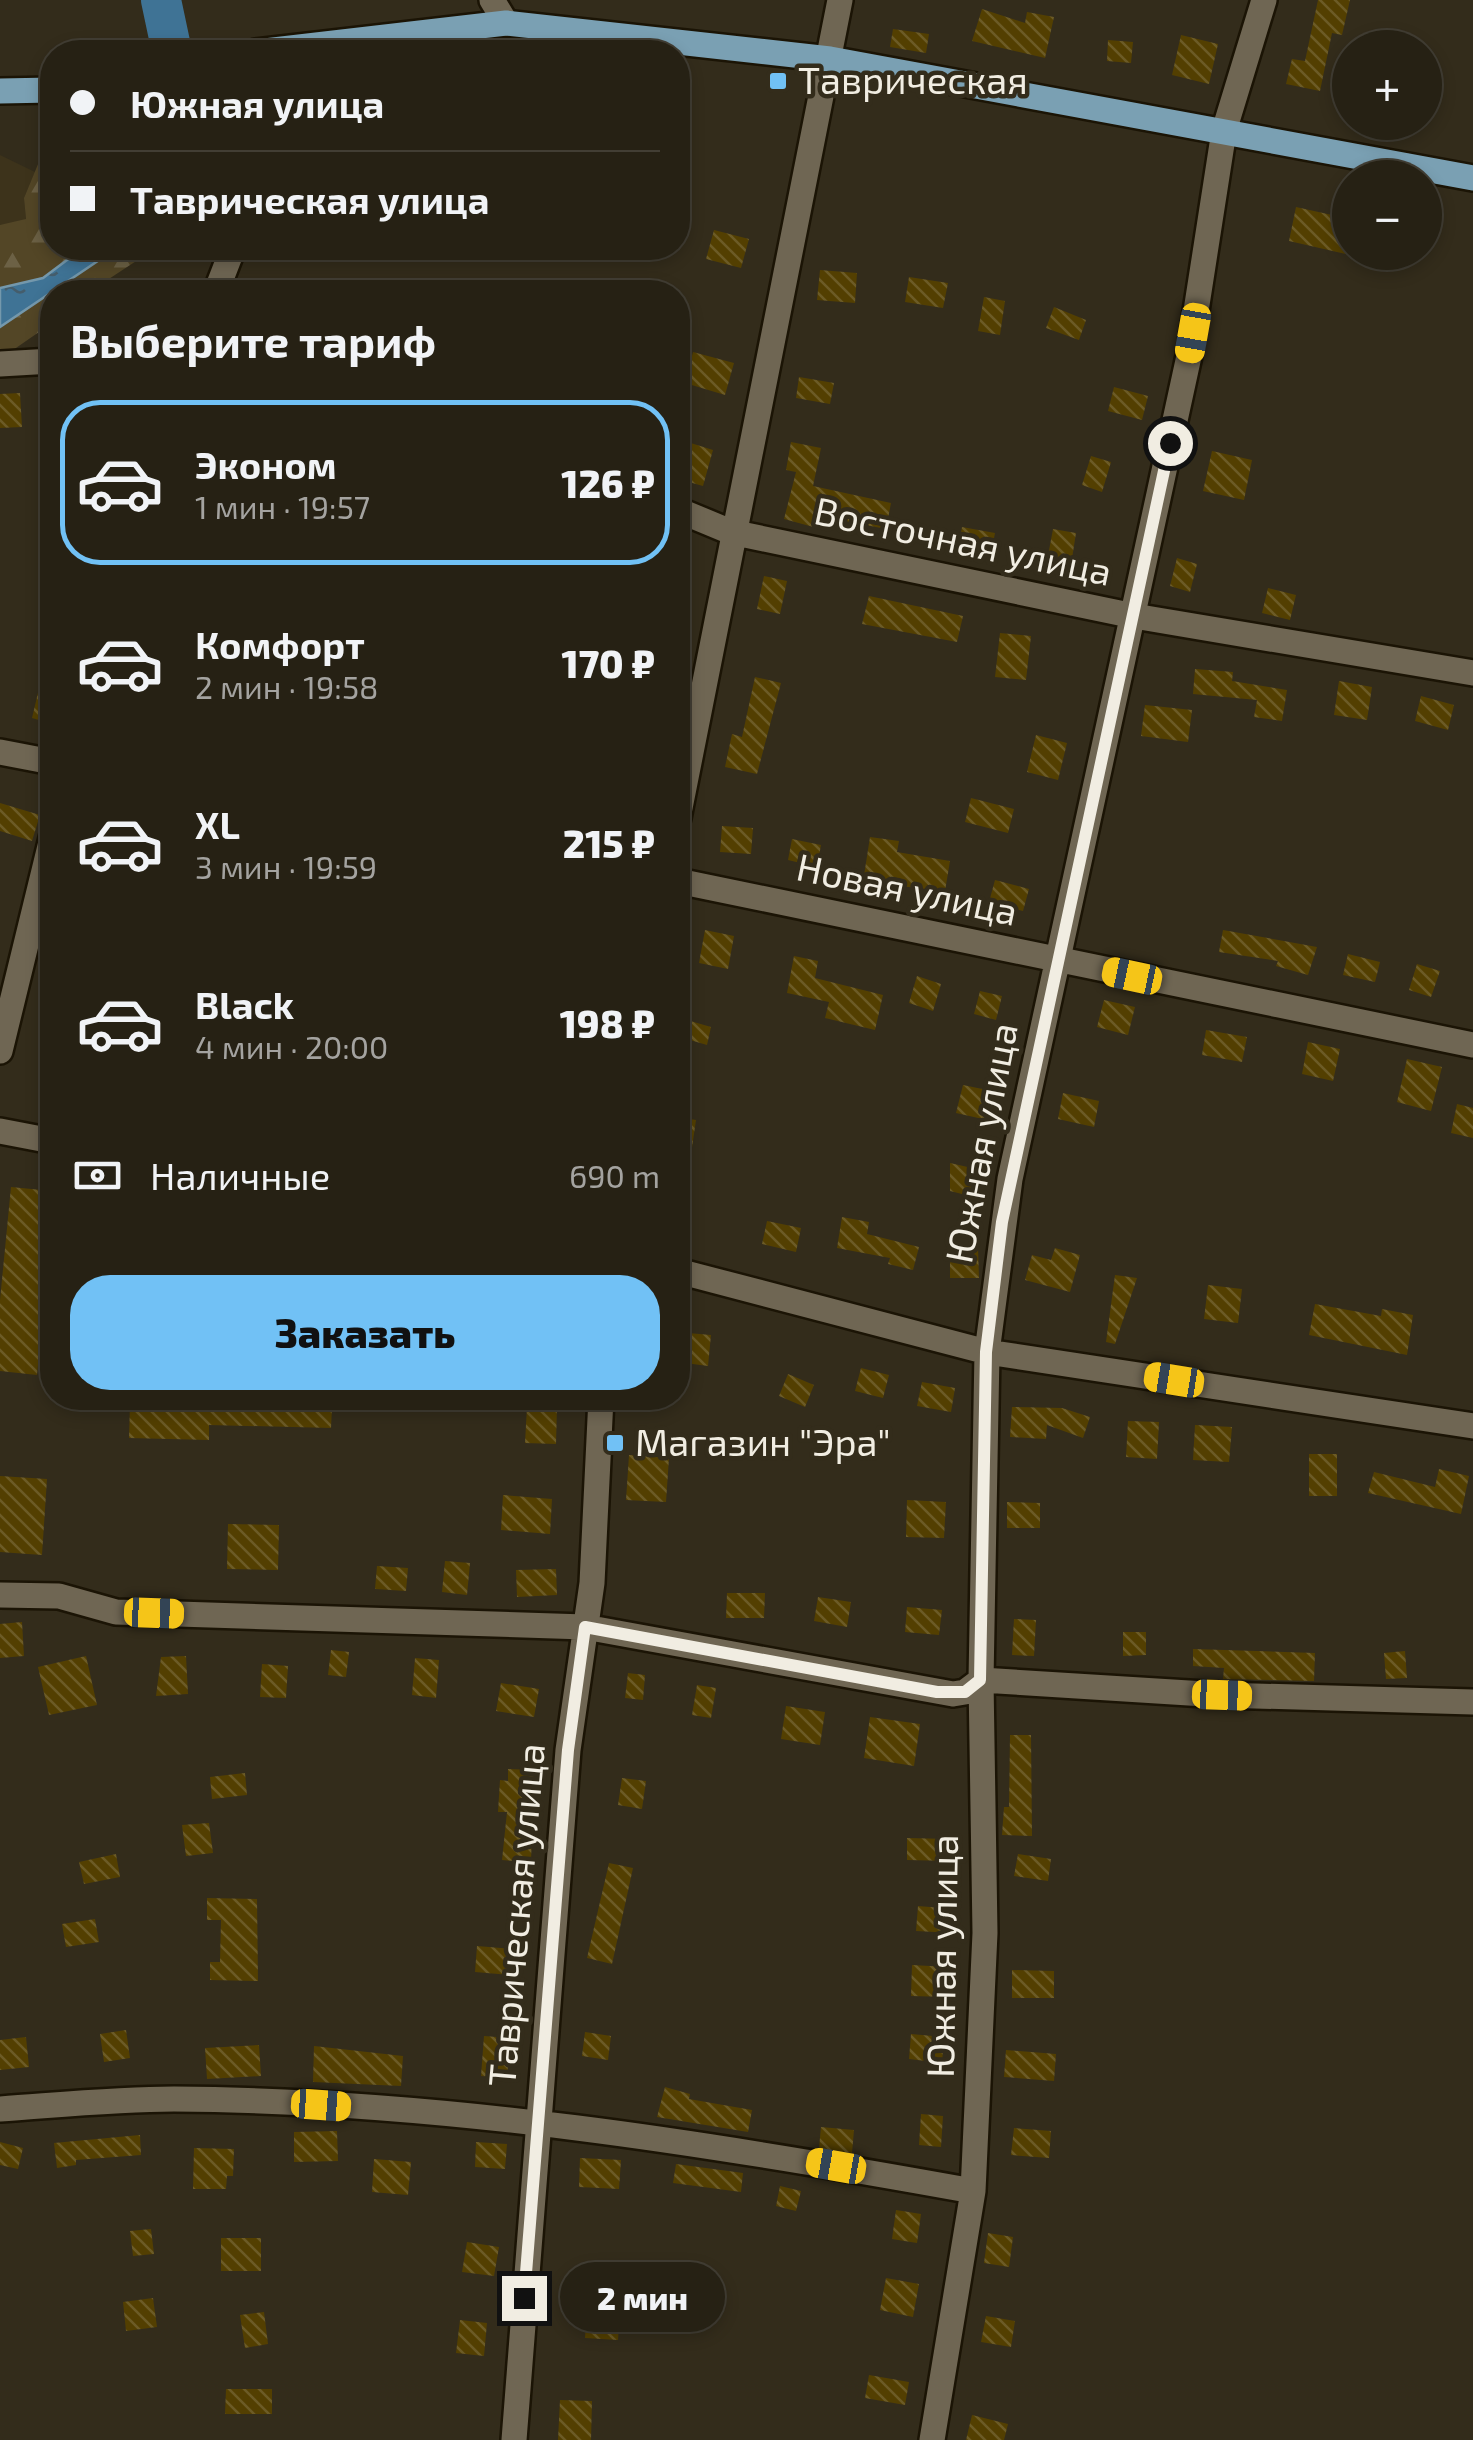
<!DOCTYPE html>
<html lang="ru">
<head>
<meta charset="utf-8">
<style>
  :root { --surface:#262114; --page:#2e291d; --text:#f1f3f6; --muted:#a4a3a0; --line:#423e34; --accent:#71c1f5 }
  body { margin:0; font-family:"Exo 2",sans-serif; background:var(--page); color:var(--text); height:100vh; display:flex; flex-direction:column; font-size:38px; white-space:nowrap }
  * { box-sizing:border-box; margin:0 }
  p { font-size:32px; color:var(--muted) }
  .icon { flex:none; width:55px; height:55px; fill:none; stroke:currentColor; stroke-width:2; stroke-linecap:round; stroke-linejoin:round }
  .map { position:relative; flex:1; overflow:hidden }
  .panel { position:absolute; left:40px; top:280px; width:650px; height:1130px; display:flex; flex-direction:column; background:var(--surface); border-radius:40px; box-shadow:0 5px 15px #0003,0 0 0 2px var(--line) }
  .panel>* { flex:none }
  .top-card { position:absolute; left:40px; top:40px; width:650px; height:220px; border-radius:40px; box-shadow:0 5px 15px #0003,0 0 0 2px var(--line); display:grid; align-content:center; height:220px; padding:0 30px; background:var(--surface) }
  .buttons { position:absolute; left:1332px; top:30px; display:grid; gap:20px }
  .buttons a { display:grid; place-items:center; width:110px; height:110px; border-radius:50%; background:var(--surface); box-shadow:0 5px 15px #0003,0 0 0 2px var(--line); font-size:50px }
  .end { position:absolute; width:45px; height:45px; margin:-22px; border:12px solid #f1ede2; background:#111; box-shadow:0 0 0 5px #111 }
  .from { border-radius:50% }
  .bubble { position:absolute; height:70px; border-radius:35px; background:var(--surface); box-shadow:0 5px 15px #0003,0 0 0 2px var(--line); font-size:32px; font-weight:800; line-height:70px; text-align:center }
  .car { position:absolute; width:30px; height:60px; margin:-30px -15px; border-radius:12px; box-shadow:0 0 8px 2px #0007; background:linear-gradient(#f5c518 24%,#345 0 40%,#f5c518 0 76%,#345 0 86%,#f5c518 0) }
  .top-card b { display:flex; align-items:center; gap:35px; height:95px; font-size:38px }
  .top-card b+b { border-top:2px solid var(--line) }
  .top-card i { width:25px; height:25px; background:var(--text) }
  ul { padding:0; list-style:none }
  li { display:flex; align-items:center; gap:30px; height:165px; margin:0 20px 15px; padding:0 10px; border:5px solid transparent; border-radius:40px }
  li div { flex:1 }
  li b { display:block; font-size:38px }
  li em { font-style:normal; font-weight:800 }
  li.on { border-color:var(--accent) }
  li>.icon { width:90px; height:90px; stroke-width:1.5 }
  h2 { padding:0 30px; font-size:45px; line-height:120px }
  .pay { display:flex; align-items:center; gap:25px; height:110px; padding:0 30px; font-size:38px }
  .pay p { margin-inline-start:auto }
  .cta { display:flex; gap:20px; margin-top:auto; padding:20px 30px }
  .cta a { flex:1; height:115px; border-radius:40px; background:var(--accent); color:#111; font-size:40px; font-weight:800; line-height:115px; text-align:center }
  .map>svg:first-child { display:block }
  .built { fill:#3d331b }
  .forest { fill:url(#forest-firs) }
  .water { fill:url(#water-ripples); stroke:#7498ac; stroke-width:2.5 }
  .lines { fill:none; stroke-linecap:round; stroke-linejoin:round }
  .river { stroke:#3f7395; stroke-width:40 }
  .building { fill:url(#building-back-hatch) }
  .minor-casing { stroke:#1b1405; stroke-width:30 }
  .major-casing { stroke:#1b1405; stroke-width:30 }
  .minor { stroke:#6f6653; stroke-width:25 }
  .major { stroke:#7aa0b3; stroke-width:25 }
  .route { stroke:#f1ede2; stroke-width:12 }
  .poi-dot { fill:#71c1f5; stroke:#332c1b; stroke-width:4 }
  .labels { text-anchor:middle; stroke-width:9; stroke-linejoin:round; paint-order:stroke }
  .poi-label { font-size:38px; fill:#f1ede2; stroke:#332c1b; text-anchor:start }
  .street-label { font-size:38px; fill:#f1ede2; stroke:#332c1b }
</style>
</head>
<body>
<div class="map">
<svg width="1473" height="2440" viewBox="0 0 1473 2440">
  <defs>
    <pattern id="forest-firs" width="22" height="20" patternUnits="userSpaceOnUse" patternTransform="scale(2.5)"><rect width="22" height="20" fill="#534626"/><path d="M5 1l3.5 6h-7zM16 11l3.5 6h-7z" fill="#6c6145"/></pattern>
    <pattern id="water-ripples" width="26" height="14" patternUnits="userSpaceOnUse" patternTransform="scale(2.5)"><rect width="26" height="14" fill="#3f7395"/><path d="M2 4q2-2 4 0t4 0M15 11q2-2 4 0t4 0" fill="none" stroke="#445d6c"/></pattern>
    <pattern id="building-back-hatch" width="6" height="6" patternUnits="userSpaceOnUse" patternTransform="scale(2.5)"><rect width="6" height="6" fill="#533f01"/><path d="M-1 5l2 2M0 0l6 6M5-1l2 2" fill="none" stroke="#6c5b26"/></pattern>
  </defs>
  <rect width="100%" height="100%" fill="#332c1b"/>
  <path class="built" d="M0,155l35,17 -11,26 2,21 -10,5 -16,1z"/>
  <path class="forest" d="M52,122v126h31l-40,30 -43,10v-63l26,-6 -2,-21 17,-41 -1,-33z
    M117,248h39l-67,44h-37v31l-52,36v-32z"/>
  <path class="water" d="M83,248h34l-117,79v-39l43,-10z"/>
  <g class="lines">
    <path class="river" d="M161,0l11,52"/>
  </g>
  <path class="building" d="M1318,0h32l-8,35 -10,-2 -12,58 -34,-7 6,-25 13,2z
    M982,9l43,14 2,-11 27,5 -9,41 -73,-17z
    M893,29l36,5 -3,19 -36,-6z
    M1181,35l37,9 -9,40 -37,-9z
    M1108,40l25,2 -2,21 -24,-2z
    M1296,207l54,12v36l-61,-14z
    M714,230l35,9 -8,29 -35,-9z
    M820,270l37,3 -2,30 -38,-3z
    M909,277l39,6 -5,25 -38,-6z
    M984,297l21,4 -5,34 -22,-4z
    M1054,307l32,13 -7,20 -33,-12z
    M693,352l41,11 -9,32 -40,-12z
    M799,377l35,6 -4,21 -34,-6z
    M1114,387l34,9 -6,24 -34,-9z
    M20,393l2,34 -22,1v-34z
    M678,439l35,11 -10,36 -25,-7z
    M791,442l30,6 -8,38 78,17 -5,26 -66,-13 -3,12 -33,-9 12,-47 -10,-2z
    M1212,451l40,9 -8,40 -41,-9z
    M1091,456l20,6 -9,30 -20,-7z
    M962,527l33,6 -5,26 -33,-6z
    M1053,529l23,4 -5,32 -24,-4z
    M1177,558l20,6 -7,28 -20,-6z
    M764,576l23,5 -7,33 -23,-5z
    M1268,588l28,7 -6,25 -28,-7z
    M869,596l94,20 -6,26 -95,-18z
    M1000,633l31,3 -5,44 -31,-3z
    M45,663l7,1v60l-20,-6z
    M1195,669l38,3 -1,9 55,9 -5,31 -28,-4 3,-17 -64,-6z
    M755,677l26,6 -24,91 -32,-7 7,-33 10,3z
    M1339,681l33,6 -5,33 -33,-5z
    M1421,696l33,9 -6,25 -33,-9z
    M1145,705l47,5 -4,32 -47,-6z
    M1036,735l31,8 -9,37 -31,-8z
    M971,798l43,11 -6,24 -43,-11z
    M0,803l40,12 -8,26 -32,-10z
    M722,826l31,2 -2,26 -31,-2z
    M870,837l29,4 -2,11 53,9 -5,30 -82,-9z
    M792,839l29,6 -4,22 -29,-7z
    M995,880l34,9 -6,22 -34,-9z
    M705,930l29,6 -6,33 -29,-6z
    M1223,930l94,17 -9,28 -32,-9 2,-5 -59,-9z
    M1348,954l32,8 -5,20 -32,-7z
    M794,956l24,5 -3,17 68,17 -8,35 -50,-12 4,-16 -42,-9z
    M1417,964l23,7 -9,26 -22,-7z
    M917,976l24,8 -8,27 -24,-8z
    M980,991l22,5 -6,24 -22,-6z
    M1104,1000l31,7 -7,28 -31,-8z
    M687,1020l24,7 -4,18 -24,-7z
    M1206,1030l41,7 -5,25 -40,-7z
    M1308,1042l32,7 -7,32 -31,-7z
    M1407,1059l35,8 -11,44 -34,-9z
    M963,1085l39,8 -6,29 -40,-9z
    M1063,1093l36,8 -5,26 -36,-8z
    M1457,1104l16,4v30l-22,-5z
    M678,1117l18,3 -8,55h-10z
    M950,1163l31,7 -7,27 -24,-6z
    M11,1187l41,4v154l-12,-1 -3,31 -37,-4v-71z
    M842,1217l27,5 -2,12 52,13 -6,23 -25,-6 2,-6 -53,-10z
    M767,1221l34,7 -5,24 -34,-8z
    M978,1248l1,30h-29v-29z
    M1055,1248l25,7 -10,37 -45,-12 7,-25 19,5z
    M1115,1275l22,3 -22,66 -9,-2z
    M1208,1285l34,4 -4,34 -34,-4z
    M1315,1304l66,12 1,-7 31,6 -6,40 -98,-20z
    M688,1333l23,2 -3,31 -23,-3z
    M861,1368l28,7 -6,23 -28,-7z
    M788,1374l26,11 -9,22 -26,-11z
    M922,1382l33,6 -4,24 -34,-6z
    M130,1403l202,5 -1,20 -122,-3v15l-80,-2z
    M527,1406l30,1 -1,37 -31,-1z
    M1012,1407l50,1 28,9 -7,21 -36,-13 -1,14 -36,-2z
    M1128,1421l31,1 -2,37 -31,-2z
    M1195,1425l37,2 -3,35 -36,-2z
    M1309,1454h28v42h-28z
    M629,1455l40,3 -3,44 -40,-2z
    M1439,1469l30,7 -8,38 -93,-21 6,-21 61,15z
    M0,1476l47,3 -5,76 -42,-3z
    M503,1495l49,4 -2,35 -49,-4z
    M907,1500l39,2 -2,36 -38,-1z
    M1007,1502l33,1v25h-33z
    M228,1524l51,1 -1,45 -51,-1z
    M445,1561l25,2 -3,32 -25,-3z
    M377,1566l31,2 -2,23 -31,-2z
    M556,1569l1,26 -40,2 -1,-27z
    M727,1593h38l-1,25h-38z
    M818,1597l33,5 -4,25 -33,-6z
    M907,1607l35,3 -3,25 -34,-3z
    M1014,1619l22,1 -2,36 -22,-1z
    M22,1622l2,34 -24,2v-34z
    M1123,1632h23v23l-23,1z
    M1193,1649l122,4 -1,28 -91,-2 1,-11 -31,-2z
    M331,1650l18,2 -3,25 -18,-2z
    M1405,1651l2,27 -21,1 -2,-26z
    M86,1656l11,49 -48,10 -11,-48z
    M186,1656l2,38 -32,2 5,-39z
    M415,1658l24,2 -3,38 -24,-3z
    M262,1664l26,2 -2,32 -26,-1z
    M628,1673l17,2 -2,25 -18,-2z
    M501,1683l38,6 -5,28 -38,-6z
    M697,1685l19,3 -5,30 -19,-3z
    M786,1706l39,6 -5,33 -39,-6z
    M870,1717l50,7 -6,42 -50,-8z
    M1010,1735h21l1,101 -30,-1 2,-28h5z
    M508,1769l26,1 -3,93 -29,-3 5,-48h-9l2,-32 8,1z
    M245,1773l2,22 -35,4 -2,-22z
    M622,1778l24,3 -4,28 -24,-4z
    M209,1823l4,30 -27,3 -4,-31z
    M907,1838l43,1 -1,22 -42,-1z
    M116,1854l4,23 -36,7 -5,-22z
    M1018,1854l33,5 -3,22 -34,-5z
    M609,1863l24,5 -21,96 -25,-6z
    M207,1898l50,1 1,82 -48,-1v-18h10l1,-42h-14z
    M918,1906l36,3 -2,24 -36,-2z
    M95,1919l4,23 -33,5 -4,-23z
    M477,1946l36,3 -2,26 -36,-3z
    M912,1965l36,2 -1,30 -36,-1z
    M1012,1970l42,1v27h-42z
    M126,2030l4,28 -26,4 -4,-28z
    M585,2032l26,4 -3,24 -26,-4z
    M911,2034l33,3 -2,26 -33,-4z
    M484,2036l26,2 -3,40 -26,-2z
    M26,2037l3,30 -29,3v-30z
    M259,2045l2,31 -54,3 -2,-31z
    M314,2046l89,10 -2,30 -88,-4z
    M1006,2050l50,4 -2,27 -50,-4z
    M665,2087l25,7 -1,5 63,11 -4,22 -91,-15z
    M921,2114l22,2 -2,31 -22,-2z
    M821,2127l33,3 -2,23 -33,-5z
    M1014,2128l37,3 -2,27 -38,-3z
    M337,2131l1,30 -44,1v-30z
    M140,2135l1,20 -65,5v5l-19,3 -3,-25z
    M0,2142l23,6 -5,21 -18,-4z
    M476,2142l31,2 -2,25 -30,-2z
    M194,2148l40,1 -1,27h-6l-1,13h-33z
    M580,2158l41,2 -2,29 -40,-2z
    M374,2159l37,3 -3,33 -36,-3z
    M676,2164l67,9 -2,19 -68,-9z
    M780,2186l21,5 -5,20 -20,-5z
    M896,2210l25,4 -4,29 -25,-4z
    M151,2229l3,25 -21,2 -3,-25z
    M988,2233l25,4 -4,30 -25,-4z
    M221,2238h40v33h-40z
    M467,2242l32,5 -5,29 -32,-4z
    M886,2278l33,6 -6,33 -33,-7z
    M588,2295l33,2 -3,43 -33,-2z
    M153,2298l4,29 -31,4 -3,-29z
    M264,2312l4,32 -23,4 -5,-33z
    M986,2316l29,5 -4,26 -30,-5z
    M460,2320l27,3 -3,33 -28,-3z
    M869,2375l40,7 -4,23 -40,-7z
    M226,2389h46v25h-47z
    M560,2400l32,1 -1,39h-33z
    M972,2415l36,9 -4,16h-38z"/>
  <g class="lines">
    <defs>
      <path id="minor" d="M492,0l14,23
        M216,292l17,-44
        M0,364l52,-3
        M678,510l53,22 403,84 339,57
        M0,752l52,10
        M678,818l162,-818
        M678,881l795,164
        M0,1051l52,-213
        M0,1131l52,10
        M678,1271l309,81 486,74
        M0,1595l59,1 57,16 469,15 368,67 12,-2 16,-12 240,15 252,7
        M0,2109c58,-4 117,-10 174,-10 270,2 534,44 799,92
        M514,2440l54,-690 24,-167 9,-185
        M932,2440l41,-249 12,-258 -4,-253 6,-328 23,-173 179,-823 35,-225 40,-131"/>
      <path id="major" d="M256,52l250,-29 324,36 643,119
        M0,91l52,-1"/>
    </defs>
    <use href="#minor" class="minor-casing"/>
    <use href="#major" class="major-casing"/>
    <use href="#minor" class="minor"/>
    <use href="#major" class="major"/>
  </g>
  <g class="lines">
    <path class="route" d="M524,2298l44,-548 17,-123 352,65h28l15,-12 6,-328 16,-130 168,-779"/>
  </g>
  <g class="poi-dot">
    <rect x="768" y="71" width="20" height="20" rx="5"/>
    <rect x="605" y="1433" width="20" height="20" rx="5"/>
  </g>
  <g class="labels">
    <g class="poi-label">
      <text x="798" y="94">Таврическая</text>
      <text x="635" y="1456">Магазин "Эра"</text>
    </g>
    <g class="street-label">
      <text transform="translate(963 542) rotate(12)" y="13">Восточная улица</text>
      <text transform="translate(907 890) rotate(12)" y="13">Новая улица</text>
      <text transform="translate(982 1143) rotate(-79)" y="13">Южная улица</text>
      <text transform="translate(517 1915) rotate(-85)" y="13">Таврическая улица</text>
      <text transform="translate(943 1956) rotate(-89)" y="13">Южная улица</text>
    </g>
  </g>
</svg>
<div class="buttons">
<a>+</a>
<a>−</a>
</div>
<i class="end from" style="left:1170px;top:443px"></i>
<i class="end" style="left:524px;top:2298px"></i>
<div class="bubble" style="left:560px;top:2262px;width:165px">2 мин</div>
<i class="car" style="left:1193px;top:333px;rotate:190deg"></i>
<i class="car" style="left:1132px;top:976px;rotate:282deg"></i>
<i class="car" style="left:1174px;top:1380px;rotate:279deg"></i>
<i class="car" style="left:154px;top:1613px;rotate:92deg"></i>
<i class="car" style="left:1222px;top:1695px;rotate:92deg"></i>
<i class="car" style="left:321px;top:2105px;rotate:94deg"></i>
<i class="car" style="left:836px;top:2166px;rotate:280deg"></i>
<div class="top-card">
<b><i class="from"></i>Южная улица</b>
<b><i></i>Таврическая улица</b>
</div>
<section class="panel">
<h2>Выберите тариф</h2>
<ul>
<li class="on"><svg class="icon" aria-label="car" viewBox="0 0 24 24"><path d="M5 17H2v-5l4-1 3-4h7l3 4 3 1v5h-3M9 17h6M6 11h13"/><circle cx="7" cy="17" r="2"/><circle cx="17" cy="17" r="2"/></svg><div><b>Эконом</b><p>1 мин · 19:57</p></div><em>126 ₽</em></li>
<li><svg class="icon" aria-label="car" viewBox="0 0 24 24"><path d="M5 17H2v-5l4-1 3-4h7l3 4 3 1v5h-3M9 17h6M6 11h13"/><circle cx="7" cy="17" r="2"/><circle cx="17" cy="17" r="2"/></svg><div><b>Комфорт</b><p>2 мин · 19:58</p></div><em>170 ₽</em></li>
<li><svg class="icon" aria-label="car" viewBox="0 0 24 24"><path d="M5 17H2v-5l4-1 3-4h7l3 4 3 1v5h-3M9 17h6M6 11h13"/><circle cx="7" cy="17" r="2"/><circle cx="17" cy="17" r="2"/></svg><div><b>XL</b><p>3 мин · 19:59</p></div><em>215 ₽</em></li>
<li><svg class="icon" aria-label="car" viewBox="0 0 24 24"><path d="M5 17H2v-5l4-1 3-4h7l3 4 3 1v5h-3M9 17h6M6 11h13"/><circle cx="7" cy="17" r="2"/><circle cx="17" cy="17" r="2"/></svg><div><b>Black</b><p>4 мин · 20:00</p></div><em>198 ₽</em></li>
</ul>
<div class="pay"><svg class="icon" aria-label="cash" viewBox="0 0 24 24"><path d="M3 7h18v10H3z"/><circle cx="12" cy="12" r="2"/></svg>Наличные<p>690 m</p></div>
<div class="cta"><a>Заказать</a></div>
</section>
</div>
</body>
</html>
